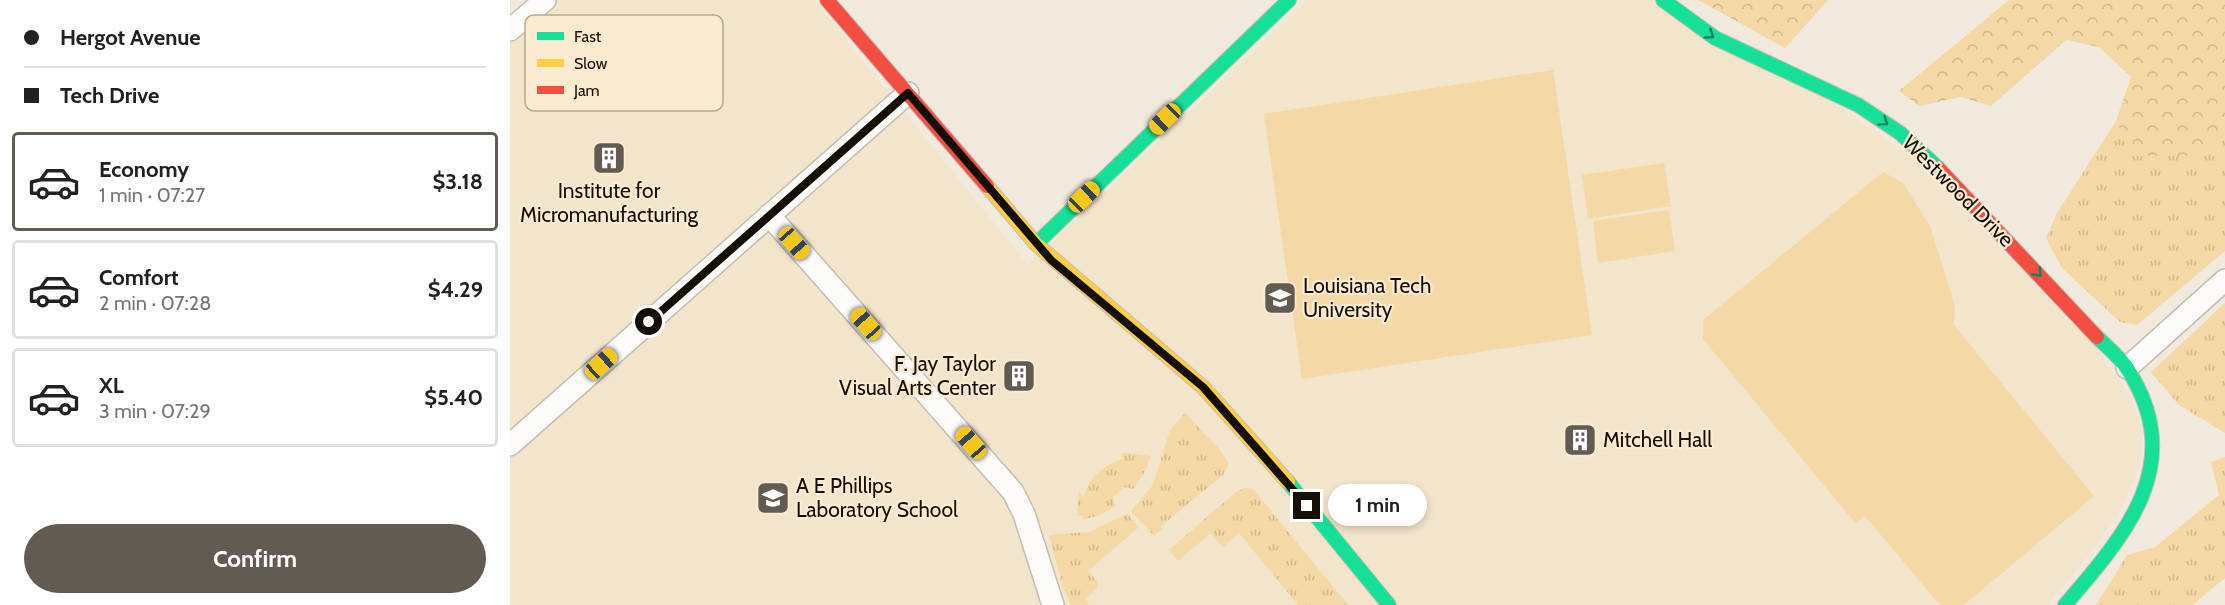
<!DOCTYPE html>
<html lang="en">
<head>
<meta charset="utf-8">
<style>
  :root { --surface:#fff; --page:#f6f6f6; --text:#202124; --muted:#757577; --line:#e0e0e0; --accent:#615b51 }
  body { margin:0; font-family:Cabin,sans-serif; background:var(--page); color:var(--text); height:100vh; display:flex; flex-direction:column; font-size:22px; white-space:nowrap }
  * { box-sizing:border-box; margin:0 }
  p { font-size:20px; color:var(--muted) }
  .icon { flex:none; width:33px; height:33px; fill:none; stroke:currentColor; stroke-width:2; stroke-linecap:round; stroke-linejoin:round }
  .map { position:relative; flex:1; overflow:hidden }
  .sheet { display:flex; flex-direction:column; background:var(--surface); width:510px }
  .sheet>* { flex:none }
  .top-card { display:grid; align-content:center; height:132px; padding:0 24px; background:var(--surface) }
  .end { position:absolute; width:27px; height:27px; margin:-14px; border:8px solid #140f06; background:#fff; box-shadow:0 0 0 3px #fff }
  .from { border-radius:50% }
  .bubble { position:absolute; height:42px; border-radius:21px; background:var(--surface); box-shadow:0 3px 9px #0003; font-size:20px; font-weight:800; line-height:42px; text-align:center }
  .car { position:absolute; width:18px; height:36px; margin:-18px -9px; border-radius:8px; box-shadow:0 0 4px 2px #0007; background:linear-gradient(#f5c518 24%,#345 0 40%,#f5c518 0 76%,#345 0 86%,#f5c518 0) }
  .top-card b { display:flex; align-items:center; gap:21px; height:57px; font-size:22px }
  .top-card b+b { border-top:2px solid var(--line) }
  .top-card i { width:15px; height:15px; background:var(--text) }
  ul { padding:0; list-style:none }
  li { display:flex; align-items:center; gap:18px; height:99px; margin:0 12px 9px; padding:0 12px; border:3px solid var(--line); border-radius:6px }
  li div { flex:1 }
  li b { display:block; font-size:22px }
  li em { font-style:normal; font-weight:800 }
  li.current { border-color:var(--accent) }
  li>.icon { width:54px; height:54px; stroke-width:1.5 }
  .button { display:flex; gap:12px; margin-top:auto; padding:12px 24px }
  .button a { flex:1; height:69px; border-radius:36px; background:var(--accent); color:#fff; font-size:24px; font-weight:800; line-height:69px; text-align:center }
  main { display:flex; flex:1; min-height:0 }
  .map>svg:first-child { display:block }
  .built { fill:#f3e4cc }
  .grass { fill:url(#grass-tufts) }
  .forest { fill:url(#forest-crowns) }
  .pitch { fill:#f4d8a5 }
  .lines { fill:none; stroke-linecap:round; stroke-linejoin:round }
  .street-casing { stroke:#c4beb2; stroke-width:24 }
  .fast-casing { stroke:#c4beb2; stroke-width:16 }
  .slow-casing { stroke:#c4beb2; stroke-width:16 }
  .jam-casing { stroke:#c4beb2; stroke-width:16 }
  .street { stroke:#fdfcfa; stroke-width:21 }
  .fast { stroke:#16e098; stroke-width:14 }
  .slow { stroke:#ffcf43; stroke-width:14 }
  .jam { stroke:#f24e42; stroke-width:14 }
  .oneway { stroke:#158256 }
  .route { stroke:#140f06; stroke-width:8 }
  .labels { text-anchor:middle; stroke-width:4.5; stroke-linejoin:round; paint-order:stroke }
  .poi-label { font-size:21px; fill:#140f06; stroke:#fbebd1; text-anchor:start }
  .street-label { font-size:21px; fill:#140f06; stroke:#fbebd1 }
  .key { fill:#fbebd1; stroke:#b6a994; stroke-width:1.5 }
  .key-label { font-size:16px; fill:#140f06 }
</style>
</head>
<body>
<main>
<section class="sheet">
<div class="top-card">
<b><i class="from"></i>Hergot Avenue</b>
<b><i></i>Tech Drive</b>
</div>
<ul>
<li class="current"><svg class="icon" aria-label="car" viewBox="0 0 24 24"><path d="M5 17H2v-5l4-1 3-4h7l3 4 3 1v5h-3M9 17h6M6 11h13"/><circle cx="7" cy="17" r="2"/><circle cx="17" cy="17" r="2"/></svg><div><b>Economy</b><p>1 min · 07:27</p></div><em>$3.18</em></li>
<li><svg class="icon" aria-label="car" viewBox="0 0 24 24"><path d="M5 17H2v-5l4-1 3-4h7l3 4 3 1v5h-3M9 17h6M6 11h13"/><circle cx="7" cy="17" r="2"/><circle cx="17" cy="17" r="2"/></svg><div><b>Comfort</b><p>2 min · 07:28</p></div><em>$4.29</em></li>
<li><svg class="icon" aria-label="car" viewBox="0 0 24 24"><path d="M5 17H2v-5l4-1 3-4h7l3 4 3 1v5h-3M9 17h6M6 11h13"/><circle cx="7" cy="17" r="2"/><circle cx="17" cy="17" r="2"/></svg><div><b>XL</b><p>3 min · 07:29</p></div><em>$5.40</em></li>
</ul>
<div class="button"><a>Confirm</a></div>
</section>
<div class="map">
<svg width="1715" height="605" viewBox="0 0 1715 605">
  <defs>
    <pattern id="grass-tufts" width="24" height="20" patternUnits="userSpaceOnUse" patternTransform="scale(1.5)"><rect width="24" height="20" fill="#f4d8a5"/><path d="M3 7l-1-3M5 7V3M7 7l1-3M15 17l-1-3M17 17v-4M19 17l1-3" fill="none" stroke="#d0b88d"/></pattern>
    <pattern id="forest-crowns" width="20" height="18" patternUnits="userSpaceOnUse" patternTransform="scale(1.5)"><rect width="20" height="18" fill="#f4d8a5"/><path d="M2 6a3 3 0 1 1 6 0M12 15a3 3 0 1 1 6 0" fill="none" stroke="#d0b88d"/></pattern>
  </defs>
  <rect width="100%" height="100%" fill="#f1e9db"/>
  <path class="built" d="M47,0h257l214,265 279,-265h344l189,107 73,51 181,187 34,49 12,28 3,26 -6,25 -19,42 -20,29 -50,61h-1538v-565z"/>
  <path class="grass" d="M1606,121l19,35h69l21,-20v115l-88,74 -17,-3 -58,-54 -16,-30 11,-25z
    M1715,303v130l-46,-28 -28,-33z
    M675,413l33,35 11,15 -6,12 -62,51 1,3 -8,7 -23,-25 22,-26 17,-55z
    M616,453l25,3 -7,17 -11,16 -9,-2 -11,11 2,9 -15,8 -17,5 -1,-5 -5,1 2,-24 5,5c5,-20 20,-33 40,-38l-4,-5z
    M1715,457v121l-33,27h-96l31,-50 28,-8 64,-52 -8,-33z
    M734,488l9,1 95,116h-50l-59,-72 -16,14 -12,-14 -33,28 -9,-11 67,-58z
    M617,514l12,13 -51,44 10,11v6l-13,11 4,6h-18l-9,-21 -13,-49 40,-3z"/>
  <path class="forest" d="M1188,0h130l-43,48z
    M1499,0h216v136l-21,20h-70l-18,-35 15,-44 -32,-30 -33,-7 -75,66 -30,-9 -42,9 -20,-15z"/>
  <path class="pitch" d="M1043,70l39,265 -290,44 -38,-265z
    M1154,163l7,43 -83,13 -6,-44z
    M1373,172l20,11 27,43 25,80 -1,19 140,171 -130,109h-24l-76,-90 -8,9 -153,-185v-19z
    M1159,210l6,41 -77,12 -5,-42z"/>
  <g class="lines">
    <defs>
      <path id="street" d="M0,30l35,-30
        M259,215l244,277 11,22 29,91
        M1617,368l98,-88
        M0,445l398,-352"/>
      <path id="fast" d="M1153,0l52,38 143,67 42,28 38,35
        M526,244l253,-244
        M778,482l101,123
        M1555,605c61,-71 123,-141 63,-235 -7,-12 -21,-23 -31,-33"/>
      <path id="slow" d="M477,186l49,58 167,143 85,95"/>
      <path id="jam" d="M317,0l160,186
        M1428,168l159,169"/>
    </defs>
    <use href="#street" class="street-casing"/>
    <use href="#fast" class="fast-casing"/>
    <use href="#slow" class="slow-casing"/>
    <use href="#jam" class="jam-casing"/>
    <use href="#street" class="street"/>
    <use href="#fast" class="fast"/>
    <use href="#slow" class="slow"/>
    <use href="#jam" class="jam"/>
  </g>
  <defs><path id="oneway-chevron" d="M-2-3.5L2.5 0L-2 3.5" fill="none" stroke-width="1.6" stroke-linecap="round" stroke-linejoin="round" transform="scale(1.5)"/></defs>
  <g class="oneway">
    <use href="#oneway-chevron" transform="translate(1200 35) rotate(34)"/>
    <use href="#oneway-chevron" transform="translate(1374 122) rotate(35)"/>
    <use href="#oneway-chevron" transform="translate(1528 273) rotate(47)"/>
  </g>
  <g class="lines">
    <path class="route" d="M139,322l259,-229 143,167 152,127 104,119"/>
  </g>
  <defs>
    <symbol id="building-square" viewBox="-11 -11 22 22"><rect x="-9" y="-9" width="18" height="18" rx="4" fill="#615b51" stroke="#fbebd1"/><path d="M-4-6H4V6H1V3H-1V6H-4ZM-2.5-4.3h1.7v1.8h-1.7ZM.8-4.3h1.7v1.8H.8ZM-2.5-1h1.7V.8h-1.7ZM.8-1h1.7V.8H.8Z" fill="#fff"/></symbol>
    <symbol id="university-square" viewBox="-11 -11 22 22"><rect x="-9" y="-9" width="18" height="18" rx="4" fill="#615b51" stroke="#fbebd1"/><path d="M0-5L7-2L0 1L-7-2ZM-4 1L0 2.5L4 1V4Q0 6-4 4Z" fill="#fff"/></symbol>
    <symbol id="school-square" viewBox="-11 -11 22 22"><rect x="-9" y="-9" width="18" height="18" rx="4" fill="#615b51" stroke="#fbebd1"/><path d="M0-5L7-2L0 1L-7-2ZM-4 1L0 2.5L4 1V4Q0 6-4 4Z" fill="#fff"/></symbol>
  </defs>
  <g fill-rule="evenodd">
    <use href="#building-square" x="80" y="139" width="38" height="38"/>
    <use href="#university-square" x="751" y="279" width="38" height="38"/>
    <use href="#building-square" x="490" y="357" width="38" height="38"/>
    <use href="#building-square" x="1051" y="421" width="38" height="38"/>
    <use href="#school-square" x="244" y="479" width="38" height="38"/>
  </g>
  <g class="labels">
    <g class="poi-label">
      <text x="99" y="198" text-anchor="middle">Institute for<tspan x="99" dy="24">Micromanufacturing</tspan></text>
      <text x="793" y="293">Louisiana Tech<tspan x="793" dy="24">University</tspan></text>
      <text x="486" y="371" text-anchor="end">F. Jay Taylor<tspan x="486" dy="24">Visual Arts Center</tspan></text>
      <text x="1093" y="447">Mitchell Hall</text>
      <text x="286" y="493">A E Phillips<tspan x="286" dy="24">Laboratory School</tspan></text>
    </g>
    <g class="street-label">
      <text transform="translate(1448 191) rotate(45)" y="7">Westwood Drive</text>
    </g>
  </g>
  <rect x="15" y="15" width="198" height="96" rx="9" class="key"/>
  <rect x="27" y="32" width="27" height="8" fill="#16e098"/>
  <rect x="27" y="59" width="27" height="8" fill="#ffcf43"/>
  <rect x="27" y="86" width="27" height="8" fill="#f24e42"/>
  <g class="key-label">
    <text x="64" y="42">Fast</text>
    <text x="64" y="69">Slow</text>
    <text x="64" y="96">Jam</text>
  </g>
</svg>
<i class="end from" style="left:139px;top:322px"></i>
<i class="end" style="left:797px;top:506px"></i>
<div class="bubble" style="left:818px;top:484px;width:99px">1 min</div>
<i class="car" style="left:655px;top:119px;rotate:226deg"></i>
<i class="car" style="left:574px;top:197px;rotate:46deg"></i>
<i class="car" style="left:284px;top:243px;rotate:139deg"></i>
<i class="car" style="left:356px;top:324px;rotate:318deg"></i>
<i class="car" style="left:91px;top:364px;rotate:48deg"></i>
<i class="car" style="left:461px;top:443px;rotate:319deg"></i>
</div>
</main>
</body>
</html>
